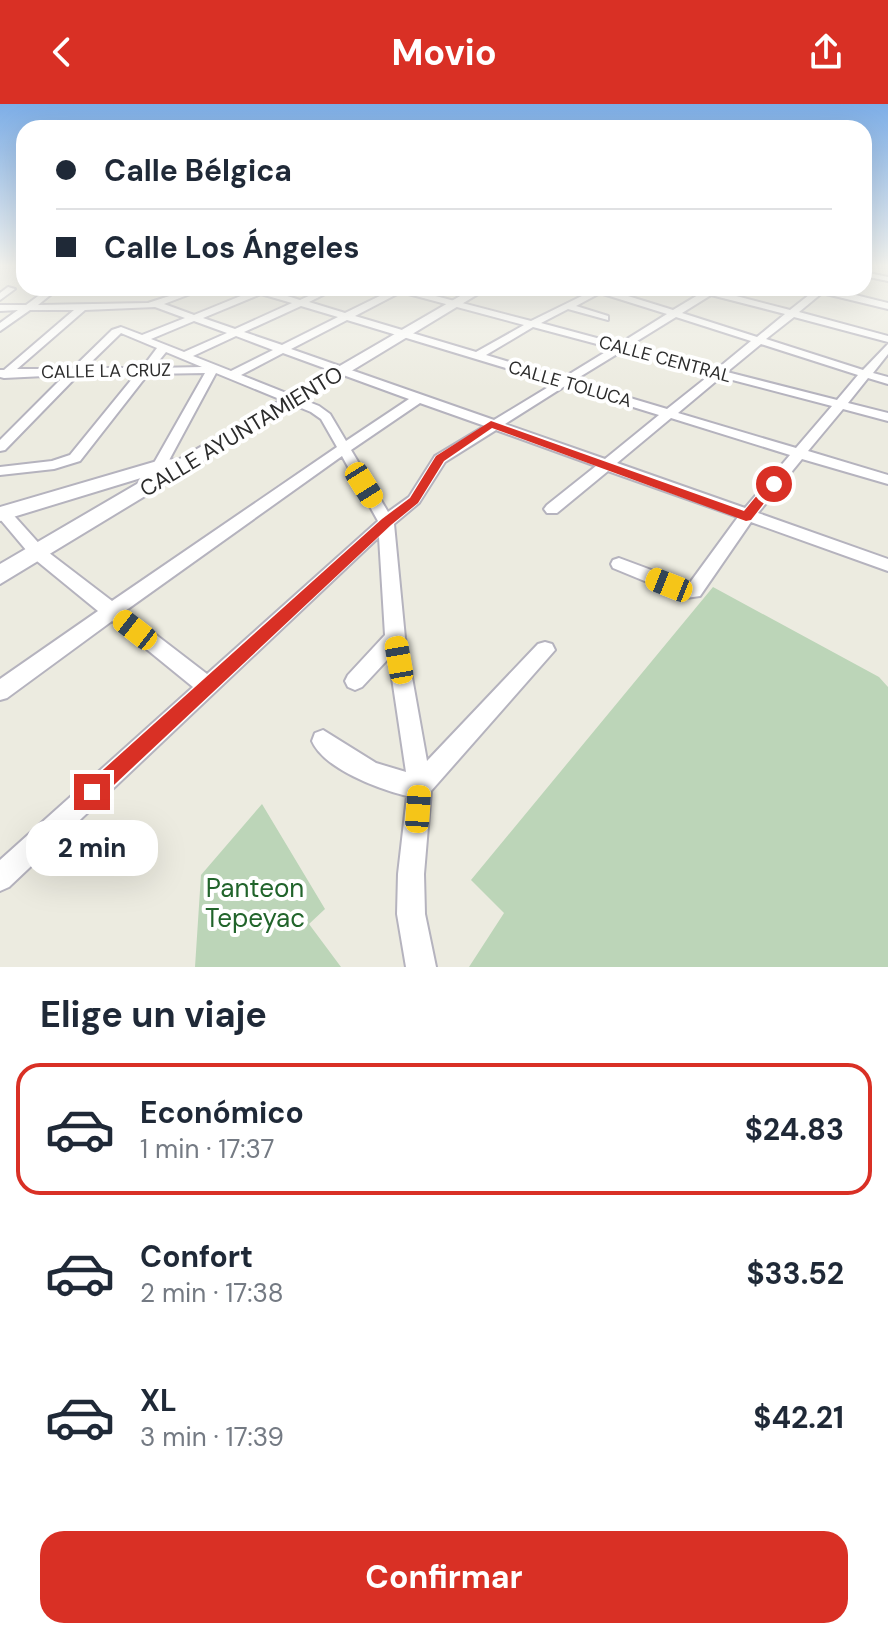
<!DOCTYPE html>
<html lang="es">
<head>
<meta charset="utf-8">
<style>
  :root { --surface:#fff; --page:#f2f2f3; --text:#1f2937; --muted:#747a83; --line:#e0e1e3; --accent:#d93025 }
  body { margin:0; font-family:"DM Sans",sans-serif; background:var(--page); color:var(--text); height:100vh; display:flex; flex-direction:column; font-size:30px; white-space:nowrap }
  * { box-sizing:border-box; margin:0 }
  p { font-size:26px; color:var(--muted) }
  .icon { flex:none; width:44px; height:44px; fill:none; stroke:currentColor; stroke-width:2; stroke-linecap:round; stroke-linejoin:round }
  .map { position:relative; height:863px; overflow:hidden }
  .drawer { display:flex; flex-direction:column; background:var(--surface); flex:1 }
  .drawer>* { flex:none }
  .hud { position:absolute; left:16px; top:16px; width:856px; height:176px; border-radius:24px; box-shadow:0 8px 32px #0002; display:grid; align-content:center; height:176px; padding:0 40px; background:var(--surface) }
  .end { position:absolute; width:36px; height:36px; margin:-18px; border:10px solid #d93025; background:#fff; box-shadow:0 0 0 4px #fff }
  .from { border-radius:50% }
  .bubble { position:absolute; height:56px; border-radius:24px; background:var(--surface); box-shadow:0 8px 32px #0002; font-size:26px; font-weight:700; line-height:56px; text-align:center }
  .car { position:absolute; width:24px; height:48px; margin:-24px -12px; border-radius:10px; box-shadow:0 0 6px 2px #0007; background:linear-gradient(#f5c518 24%,#345 0 40%,#f5c518 0 76%,#345 0 86%,#f5c518 0) }
  .hud b { display:flex; align-items:center; gap:28px; height:76px; font-size:30px }
  .hud b+b { border-top:2px solid var(--line) }
  .hud i { width:20px; height:20px; background:var(--text) }
  ul { padding:0; list-style:none }
  li { display:flex; align-items:center; gap:24px; height:132px; margin:0 16px 12px; padding:0 24px; border:4px solid transparent; border-radius:24px }
  li div { flex:1 }
  li b { display:block; font-size:30px }
  li em { font-style:normal; font-weight:700 }
  li.on { border-color:var(--accent) }
  li>.icon { width:72px; height:72px; stroke-width:1.5 }
  h2 { padding:0 40px; font-size:36px; line-height:96px }
  .cta { display:flex; gap:16px; margin-top:auto; padding:16px 40px }
  .cta a { flex:1; height:92px; border-radius:24px; background:var(--accent); color:#fff; font-size:32px; font-weight:700; line-height:92px; text-align:center }
  header { display:flex; justify-content:space-between; align-items:center; height:104px; padding:0 40px; background:var(--accent); color:#fff; font-size:36px; font-weight:700 }
  .map>svg:first-child { display:block }
  .cemetery { fill:#bcd5b8 }
  .lines { fill:none; stroke-linecap:round; stroke-linejoin:round }
  .street-casing { stroke:#b5b3be; stroke-width:4 }
  .secondary-casing { stroke:#b5b3be; stroke-width:4 }
  .street { fill:#fff; fill-rule:evenodd }
  .secondary { fill:#fff; fill-rule:evenodd }
  .route { fill:#d93025 }
  .labels { text-anchor:middle; stroke-width:8; stroke-linejoin:round; paint-order:stroke }
  .far-street-label { font-size:18px; fill:#2c2c2c; stroke:#fff }
  .street-label { font-size:22px; fill:#2c2c2c; stroke:#fff }
  .near-park-label { font-size:26px; fill:#21642b; stroke:#fff }
</style>
</head>
<body>
<header><svg class="icon" aria-label="back" viewBox="0 0 24 24"><path d="M15 5l-7 7 7 7"/></svg>Movio<svg class="icon" aria-label="share" viewBox="0 0 24 24"><path d="M12 15V3M7 8l5-5 5 5M5 13v7h14v-7"/></svg></header>
<div class="map">
<svg width="888" height="863" viewBox="0 0 888 863">
  <rect width="100%" height="100%" fill="#ecebe0"/>
  <path class="cemetery" d="M713,483l166,90 9,10v280h-419l35,-54 -33,-33z
    M262,700l63,105 -16,15 32,43h-146l6,-92z"/>
  <g class="lines">
    <defs>
      <path id="street" d="M864,168l24,5v4l-24,-5z
        M8,183l7,2 -15,11v-7z
        M49,184h10l-21,17 110,-2 46,-15h12l-42,16 30,11 59,-24 -5,-3h21l-1,2 32,10 26,-12h11l-28,14 36,11 47,-23 -1,-2h14l126,33 61,-30 -3,-3h13l71,22 30,-18 -3,-2 2,-2h18l-3,3 73,19 24,-19 -5,-3h18l61,15v6l-66,-16 -23,19 89,24v6l-94,-25 -28,22 97,31 25,-26v10l-15,19 15,4v7l-20,-6 -20,25 40,10v8l-45,-12 -35,42 80,24v9l-86,-25 -44,54 130,46v12l-137,-49 -51,74 -14,2 -73,-30 -2,-4 2,-4 6,-2 70,26 49,-67 -130,-46 -51,42h-10l-3,-4 3,-4 49,-39 -100,-36 -51,32 -26,41 -25,21 11,114 22,123 111,-117 7,-2 7,2 3,6 -124,141 -7,83 1,40 11,53h-30l-9,-53 1,-40 9,-78c-28,-7 -83,-27 -95,-55l3,-8 8,-3 53,33 30,9 -17,-114 -27,29 -7,3 -7,-3 -3,-6 3,-6 37,-40 -6,-98 -370,350 -9,4v-31l193,-173 -81,-66 -105,77 -7,2v-21l98,-68 -66,-54 -32,-38v-10h8l36,40 68,52 225,-154 -16,-28 -10,-7 -95,-39 -56,104 -2,3h-10l-2,-3 59,-104 -57,1 -68,87 -26,8 -54,6v-8l52,-6 18,-6 66,-81 -58,1 -73,75 -5,1v-11l65,-65 -61,3 -4,-1v-7h4l70,-60h-44l-30,21v-8l18,-13 -18,1v-6h26zM401,188l123,33 -48,27 -121,-36zM600,189l67,21 -48,30 -78,-21 27,-14 40,11v-4l-32,-10zM261,190l31,9 -57,26 -32,-11zM711,191l74,19 -28,23 -75,-24zM301,202l37,11 -56,28 -38,-13zM155,203l30,11 -43,17 -21,-8 -9,3 -40,39h-55l68,-59zM676,213l75,24 -34,28 -88,-23zM347,216l208,63 -61,37 -203,-71zM194,217l33,12 -43,19 -33,-13zM533,223l79,21 -49,30 -77,-23zM121,229l36,15 -15,20h-57zM236,232l37,14 -42,21 -38,-15zM761,240l97,31 -21,25 -110,-28zM622,247l89,23 -44,35 -94,-28zM166,248l36,15 -49,1zM283,249l126,46 -63,42 -16,-27 -11,-8 -78,-31zM721,273l111,29 -36,42 -118,-35zM565,282l94,29 -54,44 -100,-35zM420,299l65,23 -50,30 -26,41 -21,15 -37,-62zM671,314l119,37 -45,53 -128,-45zM342,352l36,65 -171,153 -82,-63z"/>
      <path id="secondary" d="M474,184h14l-488,296v-20l154,-90 -154,47v-14l164,-48 14,1z"/>
    </defs>
    <use href="#street" class="street-casing"/>
    <use href="#secondary" class="secondary-casing"/>
    <use href="#street" class="street"/>
    <use href="#secondary" class="secondary"/>
  </g>
  <linearGradient id="sky" x2="0" y2="1"><stop stop-color="#7daee7"/><stop offset="0.57" stop-color="#f6f6f1"/><stop offset="1" stop-color="#f6f6f1" stop-opacity="0"/></linearGradient>
  <rect width="888" height="284" fill="url(#sky)"/>
  <path class="route" d="M491,317l253,90 25,-30 10,3 -28,36 -5,1 -254,-93 -48,33 -26,42 -27,22 -292,274 -7,3 -7,-3 -2,-7 2,-6 297,-267 28,-21 26,-42z"/>
  <g class="labels">
    <g class="far-street-label">
      <text transform="translate(665 255) rotate(15)" y="6">CALLE CENTRAL</text>
      <text transform="translate(106 267) rotate(-1)" y="6">CALLE LA CRUZ</text>
      <text transform="translate(570 280) rotate(16)" y="6">CALLE TOLUCA</text>
    </g>
    <g class="street-label">
      <text transform="translate(241 327) rotate(-31)" y="8">CALLE AYUNTAMIENTO</text>
    </g>
    <g class="near-park-label">
      <text x="255" y="793">Panteon<tspan x="255" dy="30">Tepeyac</tspan></text>
    </g>
  </g>
</svg>
<i class="end from" style="left:774px;top:380px"></i>
<i class="end" style="left:92px;top:688px"></i>
<div class="bubble" style="left:26px;top:716px;width:132px">2 min</div>
<i class="car" style="left:364px;top:381px;rotate:148deg"></i>
<i class="car" style="left:669px;top:481px;rotate:292deg"></i>
<i class="car" style="left:135px;top:526px;rotate:308deg"></i>
<i class="car" style="left:399px;top:556px;rotate:350deg"></i>
<i class="car" style="left:418px;top:705px;rotate:4deg"></i>
<div class="hud">
<b><i class="from"></i>Calle Bélgica</b>
<b><i></i>Calle Los Ángeles</b>
</div>
</div>
<section class="drawer">
<h2>Elige un viaje</h2>
<ul>
<li class="on"><svg class="icon" aria-label="car" viewBox="0 0 24 24"><path d="M5 17H2v-5l4-1 3-4h7l3 4 3 1v5h-3M9 17h6M6 11h13"/><circle cx="7" cy="17" r="2"/><circle cx="17" cy="17" r="2"/></svg><div><b>Económico</b><p>1 min · 17:37</p></div><em>$24.83</em></li>
<li><svg class="icon" aria-label="car" viewBox="0 0 24 24"><path d="M5 17H2v-5l4-1 3-4h7l3 4 3 1v5h-3M9 17h6M6 11h13"/><circle cx="7" cy="17" r="2"/><circle cx="17" cy="17" r="2"/></svg><div><b>Confort</b><p>2 min · 17:38</p></div><em>$33.52</em></li>
<li><svg class="icon" aria-label="car" viewBox="0 0 24 24"><path d="M5 17H2v-5l4-1 3-4h7l3 4 3 1v5h-3M9 17h6M6 11h13"/><circle cx="7" cy="17" r="2"/><circle cx="17" cy="17" r="2"/></svg><div><b>XL</b><p>3 min · 17:39</p></div><em>$42.21</em></li>
</ul>
<div class="cta"><a>Confirmar</a></div>
</section>
</body>
</html>
